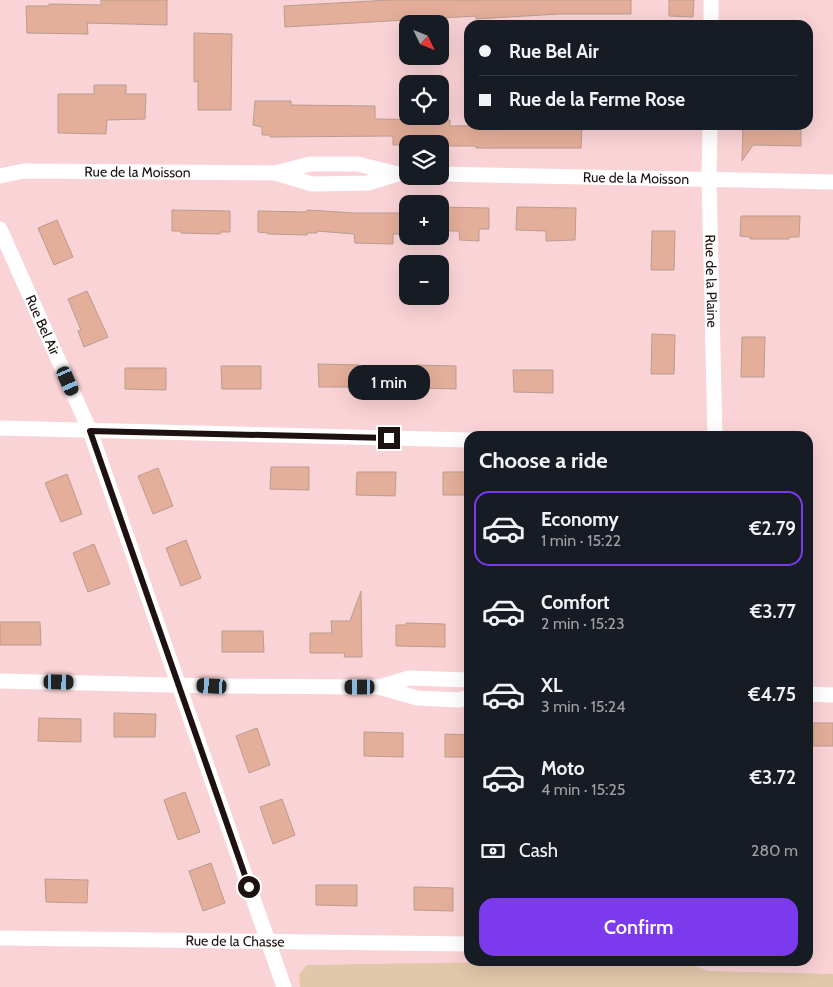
<!DOCTYPE html>
<html lang="en">
<head>
<meta charset="utf-8">
<style>
  :root { --surface:#171b24; --page:#20242c; --text:#f1f3f6; --muted:#9ea1a6; --line:#363941; --accent:#7c3aed }
  body { margin:0; font-family:Cabin,sans-serif; background:var(--page); color:var(--text); height:100vh; display:flex; flex-direction:column; font-size:19px; white-space:nowrap }
  * { box-sizing:border-box; margin:0 }
  p { font-size:16px; color:var(--muted) }
  .icon { flex:none; width:28px; height:28px; fill:none; stroke:currentColor; stroke-width:2; stroke-linecap:round; stroke-linejoin:round }
  .map { position:relative; flex:1; overflow:hidden }
  .sheet { position:absolute; left:464px; top:431px; width:349px; height:535px; display:flex; flex-direction:column; background:var(--surface); border-radius:15px; box-shadow:0 5px 20px #0002 }
  .sheet>* { flex:none }
  .guide { position:absolute; left:464px; top:20px; width:349px; height:110px; border-radius:15px; box-shadow:0 5px 20px #0002; display:grid; align-content:center; height:110px; padding:0 15px; background:var(--surface) }
  .needle { width:32px; rotate:133deg }
  .fabs { position:absolute; left:399px; top:15px; display:grid; gap:10px }
  .fabs a { display:grid; place-items:center; width:50px; height:50px; border-radius:10px; background:var(--surface); box-shadow:0 5px 20px #0002; font-size:25px }
  .end { position:absolute; width:22px; height:22px; margin:-11px; border:6px solid #1e1112; background:#fff; box-shadow:0 0 0 2px #fff }
  .from { border-radius:50% }
  .bubble { position:absolute; height:35px; border-radius:15px; background:var(--surface); box-shadow:0 5px 20px #0002; font-size:16px; font-weight:600; line-height:35px; text-align:center }
  .car { position:absolute; width:15px; height:30px; margin:-15px -8px; border-radius:6px; box-shadow:0 0 4px 1px #0007; background:linear-gradient(#222 24%,#8ab4d8 0 40%,#222 0 76%,#8ab4d8 0 86%,#222 0) }
  .guide b { display:flex; align-items:center; gap:18px; height:48px; font-size:19px }
  .guide b+b { border-top:1px solid var(--line) }
  .guide i { width:12px; height:12px; background:var(--text) }
  ul { padding:0; list-style:none }
  li { display:flex; align-items:center; gap:15px; height:75px; margin:0 10px 8px; padding:0 5px; border:2px solid transparent; border-radius:15px }
  li div { flex:1 }
  li b { display:block; font-size:19px }
  li em { font-style:normal; font-weight:600 }
  li.on { border-color:var(--accent) }
  li>.icon { width:45px; height:45px; stroke-width:1.5 }
  h2 { padding:0 15px; font-size:22px; line-height:60px }
  .pay { display:flex; align-items:center; gap:12px; height:55px; padding:0 15px; font-size:19px }
  .pay p { margin-inline-start:auto }
  .primary-button { display:flex; gap:10px; margin-top:auto; padding:10px 15px }
  .primary-button a { flex:1; height:58px; border-radius:15px; background:var(--accent); color:#fff; font-size:20px; font-weight:600; line-height:58px; text-align:center }
  .map>svg:first-child { display:block }
  .green { fill:#e2c8ab }
  .building { fill:#e3ae9a; stroke:#bc9b8f }
  .lines { fill:none; stroke-linecap:round; stroke-linejoin:round }
  .street { stroke:#fff; stroke-width:15 }
  .route { stroke:#1e1112; stroke-width:6 }
  .labels { text-anchor:middle; stroke-width:5; stroke-linejoin:round; paint-order:stroke }
  .street-label { font-size:14px; fill:#1e1112; stroke:#fde5e7 }
</style>
</head>
<body>
<div class="map">
<svg width="833" height="987" viewBox="0 0 833 987">
  <rect width="100%" height="100%" fill="#fad3d6"/>
  <path class="green" d="M548,961h134l26,10 125,3v13h-533l-1,-13 8,-9z"/>
  <path class="building" d="M101,0h66v25l-80,-2 1,11 -61,-1 -1,-27h23v-2l52,1z
    M389,0h242v14h-72l-83,5v-3l-191,11 -1,-21z
    M669,0h25l-1,17 -24,-1z
    M194,33l38,1 -1,76h-33v-29l-4,1z
    M94,85h32v9h20l-1,25 -38,1 -1,14 -48,-1v-39h36z
    M255,101h36v4l84,1v13l75,1v6l132,-1 -1,23h-105v-2h-36v-2l-47,1v-9l-123,1v-2h-8v-8l-9,-2z
    M743,125h58v21l-48,-1 -11,16z
    M440,207l49,1v21h-10v12l-19,-1 -1,-9h-19z
    M517,207l59,1 -1,32 -29,1v-10l-30,-1z
    M172,210l58,1v21h-9l-1,2 -39,-1v-2h-9z
    M307,210l48,3h48v21h-10v10l-38,-1 -1,-9 -37,-3v2h-10v2l-39,-1v-1l-10,-1v-21l48,1z
    M741,216h59l-1,21h-9l-1,2h-39v-2l-10,-1z
    M57,220l16,37 -19,8 -16,-37z
    M652,231h23l-1,39h-23z
    M87,291l21,46 -24,10 -6,-16 3,-1 -13,-31z
    M652,334l23,1 -1,39h-23z
    M742,337h23l-1,40h-23z
    M318,364l41,1 -2,22h-38z
    M416,365l40,1v23l-40,-1z
    M221,366h40v23h-39z
    M125,368h41v22l-41,-1z
    M513,370h40v23l-39,-1z
    M271,467h38v23l-39,-1z
    M158,468l15,38 -20,8 -15,-38z
    M357,472h39l-1,24 -39,-1z
    M443,472h26v23h-26z
    M67,474l15,40 -21,8 -16,-39z
    M186,540l15,38 -20,8 -15,-38z
    M94,544l16,40 -22,8 -15,-39z
    M361,591l1,66h-18l1,-4h-35v-20h22l-1,-12h19z
    M0,622h40l1,23h-41z
    M406,623l39,1v23l-49,-1v-21h10z
    M222,631h41l1,21h-42z
    M114,713l42,1 -1,23h-41z
    M39,718l42,1v23l-43,-1z
    M813,723h20v23h-20z
    M257,728l13,37 -21,8 -13,-37z
    M364,732l39,1v24l-39,-1z
    M445,734l24,1v22h-24z
    M185,792l15,40 -22,8 -14,-40z
    M282,799l13,36 -22,9 -13,-37z
    M211,863l14,40 -22,8 -14,-40z
    M45,879l43,1 -1,23 -41,-1z
    M316,885h41v21l-41,-1z
    M414,887l39,1v23l-39,-1z"/>
  <g class="lines">
    <g class="street">
      <path d="M711,0v25"/>
      <path id="s1" d="M710,125l-1,54 6,257"/>
      <path id="s2" d="M440,174l393,8"/>
      <path id="s3" d="M0,176l24,-5 251,2 35,-9h48l40,10 -30,9 -56,1 -37,-11"/>
      <path id="s4" d="M0,229l90,202 194,556"/>
      <path d="M0,428l469,12"/>
      <path d="M0,681l213,5 166,1 38,11 42,2 10,-3"/>
      <path d="M379,687l30,-9 60,2"/>
      <path d="M808,694l25,1"/>
      <path id="s5" d="M0,938l469,6"/>
    </g>
  </g>
  <g class="lines">
    <path class="route" d="M249,887l-159,-456 299,7"/>
  </g>
  <g class="labels">
    <g class="street-label">
      <text dy="5" stroke="none"><textPath href="#s3" startOffset="138">Rue de la Moisson</textPath></text>
      <text dy="5" stroke="none"><textPath href="#s2" startOffset="196">Rue de la Moisson</textPath></text>
      <text dy="5" stroke="none"><textPath href="#s1" startOffset="156">Rue de la Plaine</textPath></text>
      <text dy="5" stroke="none"><textPath href="#s4" startOffset="105">Rue Bel Air</textPath></text>
      <text dy="5" stroke="none"><textPath href="#s5" startOffset="235">Rue de la Chasse</textPath></text>
    </g>
  </g>
</svg>
<div class="fabs">
<a><svg class="needle" viewBox="-14 -14 28 28"><path d="M0-13l5 13h-10z" fill="#e53935"/><path d="M0 13l5-13h-10z" fill="#9ea1a6"/></svg></a>
<a><svg class="icon" aria-label="locate" viewBox="0 0 24 24"><circle cx="12" cy="12" r="6"/><path d="M12 2v4M12 18v4M2 12h4M18 12h4"/></svg></a>
<a><svg class="icon" aria-label="layers" viewBox="0 0 24 24"><path d="M12 4l9 5-9 5-9-5zM3 14l9 5 9-5"/></svg></a>
<a>+</a>
<a>−</a>
</div>
<i class="end from" style="left:249px;top:887px"></i>
<i class="end" style="left:389px;top:438px"></i>
<div class="bubble" style="left:348px;top:365px;width:82px">1 min</div>
<i class="car" style="left:68px;top:381px;rotate:156deg"></i>
<i class="car" style="left:59px;top:682px;rotate:91deg"></i>
<i class="car" style="left:212px;top:686px;rotate:273deg"></i>
<i class="car" style="left:360px;top:687px;rotate:270deg"></i>
<div class="guide">
<b><i class="from"></i>Rue Bel Air</b>
<b><i></i>Rue de la Ferme Rose</b>
</div>
<section class="sheet">
<h2>Choose a ride</h2>
<ul>
<li class="on"><svg class="icon" aria-label="car" viewBox="0 0 24 24"><path d="M5 17H2v-5l4-1 3-4h7l3 4 3 1v5h-3M9 17h6M6 11h13"/><circle cx="7" cy="17" r="2"/><circle cx="17" cy="17" r="2"/></svg><div><b>Economy</b><p>1 min · 15:22</p></div><em>€2.79</em></li>
<li><svg class="icon" aria-label="car" viewBox="0 0 24 24"><path d="M5 17H2v-5l4-1 3-4h7l3 4 3 1v5h-3M9 17h6M6 11h13"/><circle cx="7" cy="17" r="2"/><circle cx="17" cy="17" r="2"/></svg><div><b>Comfort</b><p>2 min · 15:23</p></div><em>€3.77</em></li>
<li><svg class="icon" aria-label="car" viewBox="0 0 24 24"><path d="M5 17H2v-5l4-1 3-4h7l3 4 3 1v5h-3M9 17h6M6 11h13"/><circle cx="7" cy="17" r="2"/><circle cx="17" cy="17" r="2"/></svg><div><b>XL</b><p>3 min · 15:24</p></div><em>€4.75</em></li>
<li><svg class="icon" aria-label="car" viewBox="0 0 24 24"><path d="M5 17H2v-5l4-1 3-4h7l3 4 3 1v5h-3M9 17h6M6 11h13"/><circle cx="7" cy="17" r="2"/><circle cx="17" cy="17" r="2"/></svg><div><b>Moto</b><p>4 min · 15:25</p></div><em>€3.72</em></li>
</ul>
<div class="pay"><svg class="icon" aria-label="cash" viewBox="0 0 24 24"><path d="M3 7h18v10H3z"/><circle cx="12" cy="12" r="2"/></svg>Cash<p>280 m</p></div>
<div class="primary-button"><a>Confirm</a></div>
</section>
</div>
</body>
</html>
